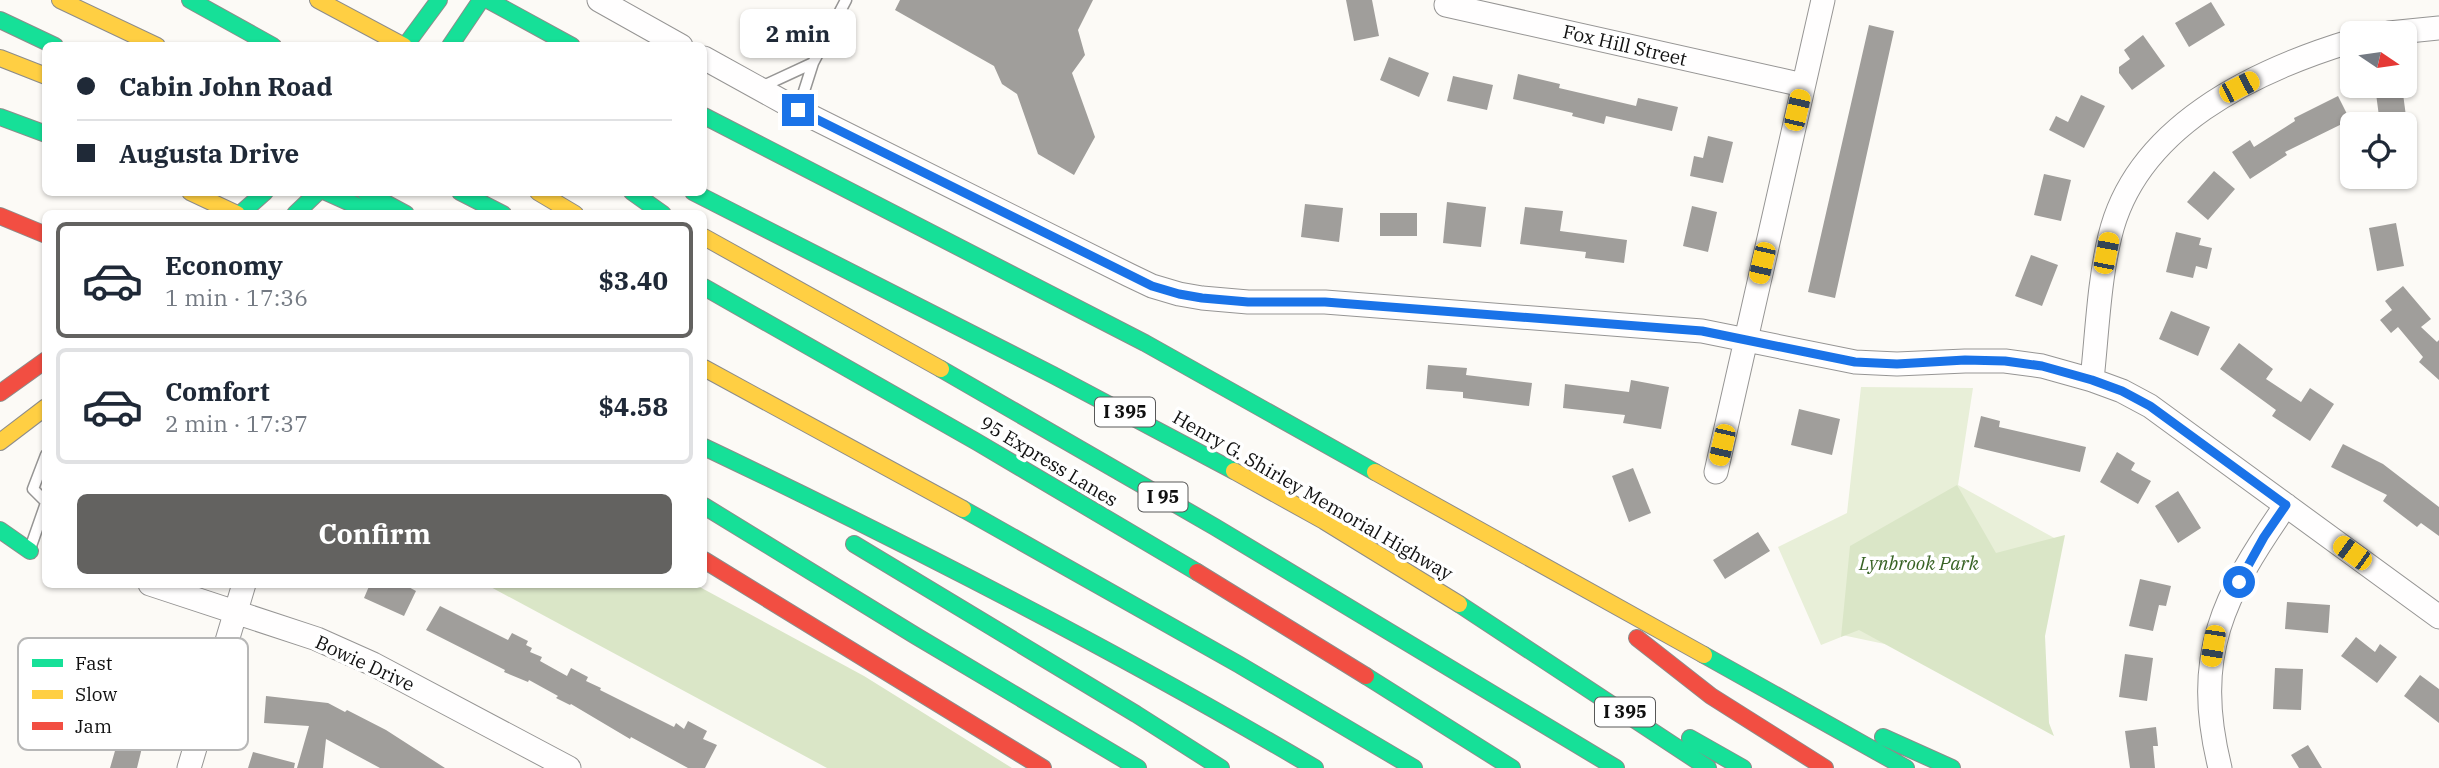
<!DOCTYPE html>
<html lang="en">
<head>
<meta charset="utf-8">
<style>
  :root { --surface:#fff; --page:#f6f6f7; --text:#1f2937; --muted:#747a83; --line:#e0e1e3; --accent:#636260 }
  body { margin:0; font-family:"IBM Plex Serif",serif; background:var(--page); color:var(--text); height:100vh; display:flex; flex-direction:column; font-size:26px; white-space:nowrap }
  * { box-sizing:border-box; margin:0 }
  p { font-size:23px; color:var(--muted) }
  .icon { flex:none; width:38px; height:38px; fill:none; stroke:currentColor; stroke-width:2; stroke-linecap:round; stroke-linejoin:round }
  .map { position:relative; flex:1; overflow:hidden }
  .panel { position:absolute; left:42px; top:210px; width:665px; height:378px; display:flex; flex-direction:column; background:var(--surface); border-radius:10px; box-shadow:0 2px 5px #0004 }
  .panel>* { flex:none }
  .banner { position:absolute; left:42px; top:42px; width:665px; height:154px; border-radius:10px; box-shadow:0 2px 5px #0004; display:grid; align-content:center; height:154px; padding:0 35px; background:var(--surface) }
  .needle { width:46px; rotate:103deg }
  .tools { position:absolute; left:2340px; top:21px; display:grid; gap:14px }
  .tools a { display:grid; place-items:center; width:77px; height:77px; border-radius:10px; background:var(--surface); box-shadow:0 2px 5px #0004; font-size:35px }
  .end { position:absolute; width:32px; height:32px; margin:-16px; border:9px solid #1a73e8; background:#fff; box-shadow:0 0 0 4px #fff }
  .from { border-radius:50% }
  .bubble { position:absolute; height:49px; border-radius:10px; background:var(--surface); box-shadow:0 2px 5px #0004; font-size:23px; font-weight:800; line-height:49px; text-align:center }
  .car { position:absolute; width:21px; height:42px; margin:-21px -10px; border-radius:9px; box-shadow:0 0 5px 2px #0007; background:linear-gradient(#f5c518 24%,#345 0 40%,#f5c518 0 76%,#345 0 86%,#f5c518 0) }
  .banner b { display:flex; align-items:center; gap:24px; height:66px; font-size:26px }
  .banner b+b { border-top:2px solid var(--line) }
  .banner i { width:18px; height:18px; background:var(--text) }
  ul { padding:12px 0 0; list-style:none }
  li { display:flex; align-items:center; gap:21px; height:116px; margin:0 14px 10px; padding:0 21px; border:4px solid var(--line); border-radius:10px }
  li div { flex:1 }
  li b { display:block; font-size:26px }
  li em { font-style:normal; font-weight:800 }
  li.on { border-color:var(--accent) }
  li>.icon { width:63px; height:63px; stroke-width:1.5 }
  .button { display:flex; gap:14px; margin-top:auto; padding:14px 35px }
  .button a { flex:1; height:80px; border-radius:10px; background:var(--accent); color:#fff; font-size:28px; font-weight:800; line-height:80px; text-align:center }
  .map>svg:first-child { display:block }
  .green { fill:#e8efd8 }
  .forest { fill:#dae6c7 }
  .building { fill:#a09e9b }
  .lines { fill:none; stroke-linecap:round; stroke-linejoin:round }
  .lane-casing { stroke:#969594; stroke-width:13 }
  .street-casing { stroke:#969594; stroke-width:25 }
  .fast-casing { stroke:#8d8c8a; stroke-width:18 }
  .slow-casing { stroke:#8d8c8a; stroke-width:18 }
  .jam-casing { stroke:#8d8c8a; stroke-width:18 }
  .lane { stroke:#fffefe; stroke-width:10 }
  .street { stroke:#fffefe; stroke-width:23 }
  .fast { stroke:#16e098; stroke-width:16 }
  .slow { stroke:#ffcf43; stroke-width:16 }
  .jam { stroke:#f24e42; stroke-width:16 }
  .route { stroke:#1a73e8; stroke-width:9 }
  .labels { text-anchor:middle; stroke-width:7; stroke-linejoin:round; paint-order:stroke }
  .shield { fill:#fff; stroke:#585858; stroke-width:2 }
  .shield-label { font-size:18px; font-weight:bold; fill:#101010 }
  .street-label { font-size:19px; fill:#101010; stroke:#fff }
  .park-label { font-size:19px; font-style:italic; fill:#386325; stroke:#fff }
  .key { fill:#fff; stroke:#b7b7b7; stroke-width:2 }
  .key-label { font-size:19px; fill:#101010 }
</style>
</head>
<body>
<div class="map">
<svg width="2439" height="768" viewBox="0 0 2439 768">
  <rect width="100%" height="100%" fill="#fcfaf6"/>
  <path class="green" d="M1861,387l112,1 -15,97 100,55 -31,134 -185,-39 -1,2 -20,8 -43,-98 69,-34z"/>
  <path class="forest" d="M1957,485l39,68 69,-18 -20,101 4,87 5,13 -195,-106 -18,7 9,-91z
    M487,585h209l168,91 148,92h-185z"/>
  <path class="building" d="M900,0h193l-15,30 7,25 -13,18 23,64 -21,38 -36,-21 -21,-60 -15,-10 -8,-18 -99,-56z
    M1346,0h26l7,36 -25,5z
    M2211,2l14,23 -36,22 -14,-24z
    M1869,25l25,6 -59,267 -27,-6z
    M2143,35l22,31 -33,24 -13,-17v-6l11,-8 -6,-9z
    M1389,57l40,16 -10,24 -39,-17z
    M1518,74l42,10 -1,4 77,18 2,-8 40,9 -6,24 -66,-15 -2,8 -32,-8 1,-3 -60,-14z
    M1453,76l40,9 -6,25 -40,-9z
    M2375,86h27l5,38h-27z
    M2081,95l24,11 -21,42 -35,-18 7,-14 12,6z
    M2338,96l12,24 -65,32 2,3 -37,24 -18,-27 18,-12 4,7 41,-26 -1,-3z
    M1708,136l25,6 -10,41 -33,-7 4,-20 9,2z
    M2214,171l21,18 -27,31 -21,-18z
    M2044,174l27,6 -10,41 -27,-6z
    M1447,202l39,5 -5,40 -38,-4z
    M1305,204l38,4 -4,34 -38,-5z
    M1692,206l25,6 -9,40 -25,-6z
    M1525,207l38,4 -3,20 67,9 -3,23 -39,-5 1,-6 -66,-8z
    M1380,213h37v23h-37z
    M2396,223l8,43 -27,5 -8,-43z
    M2176,232l25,6 -2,7 13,3 -5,21 -11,-3 -3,12 -27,-6z
    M2031,255l27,10 -16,41 -27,-10z
    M2403,286l28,33 -10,8 16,15 2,-2v40l-20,-18 4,-5 -25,-30 -7,6 -11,-13 12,-10 -7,-9z
    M2171,311l39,16 -12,29 -39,-17z
    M2239,343l34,26 -7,10 35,23 9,-14 24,16 -24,37 -38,-25 4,-6 -56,-41z
    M1428,365l39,3 -1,7 66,8 -3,23 -66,-8v-6l-37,-3z
    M1631,380l38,7 -8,42 -38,-6 2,-8 -62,-7 2,-24 64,8z
    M1799,409l41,10 -8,36 -41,-10z
    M1981,416l19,5 -1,6 87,20 -6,25 -106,-25z
    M2343,444l40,20 56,43v29l-18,-13 -4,4 -34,-26 4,-6 -56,-28z
    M2117,452l18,11 -4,7 20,11 -13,23 -38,-22z
    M1633,468l18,45 -22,9 -17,-46z
    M2178,491l23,37 -23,15 -23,-37z
    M1758,532l12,19 -45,28 -12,-19z
    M2140,579l31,7 -5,20 -7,-1 -6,26 -24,-5z
    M370,584h33l13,7 -12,25 -40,-18z
    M2287,602l43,3 -2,28 -43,-4z
    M440,606l68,34 4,-7 16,8 -2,4 6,3 -2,4 12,5 -2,4 27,15 4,-8 17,9 -2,4 15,7 -1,2 74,37 2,-4 8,6 4,-8 19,10 -4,8 14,6 -12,23h-17l-57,-31 -1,2 -59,-35 -1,1 -14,-7 2,-2 -29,-16 -1,2 -24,-10 1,-2 -79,-40z
    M120,637l9,5 2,-3 38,19 -11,22 -49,-24z
    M2356,637l19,15 5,-8 17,13 -20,26 -36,-27z
    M2125,654l28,4 -6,43 -28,-4z
    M2275,668l28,1 -2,41 -28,-1z
    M2420,675l19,14v34l-35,-27z
    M131,696l22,7 -16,65h-27z
    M266,696l62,7 17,9 2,-2 39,20 59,38h-65l-54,-29 -3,29h-26l12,-42 -45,-3z
    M2156,727l2,19h-5l2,22h-25l-5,-37z
    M2308,745l14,23h-23l-8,-13z
    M253,752l42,11 -1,5h-46z"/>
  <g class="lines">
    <defs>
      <path id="lane" d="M759,88l54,-25
        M798,110l15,-47 33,-63
        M46,455l-13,34 13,13
        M31,546l15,-43"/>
      <path id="street" d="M599,0l82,46
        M1446,5l357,80
        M2389,33l50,-5
        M704,58l94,52 331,165 23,11 27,8 23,4 46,4h77l377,29 153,31 42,2 68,-3h40l37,5 50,14 30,11 28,15 289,211
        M2092,380c5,-46 7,-99 18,-144 26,-109 143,-165 242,-195
        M1716,472l107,-472
        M150,584l167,55 56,25 196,104
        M189,768l55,-184
        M2220,768c-28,-113 3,-172 66,-263"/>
      <path id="fast" d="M190,0l83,46
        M488,0l84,46
        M0,20l55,26
        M405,46l34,-46
        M450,46l31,-46
        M704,116l441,227 230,129
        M0,117l46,17
        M326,192l49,22
        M365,192l41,22
        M460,192l43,22
        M632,192l31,22
        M693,192l360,183 181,96
        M240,214l25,-22
        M295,214l23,-22
        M704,287l273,155 220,130
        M941,369l274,158 401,241
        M704,447c208,99 413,204 611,321
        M704,506l212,130 222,132
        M963,509l275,155 176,104
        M0,530l30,21
        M854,544l282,170 85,54
        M1459,604l249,164
        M1704,655l202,113
        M1366,676l146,92
        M1883,737l69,31
        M1690,738l53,30"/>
      <path id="slow" d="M60,0l97,46
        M318,0l86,46
        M0,58l46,18
        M190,192l47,22
        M538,192l37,22
        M704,237l237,132
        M704,368l259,141
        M0,442l46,-35
        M1234,471l90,50 135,83
        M1375,472l329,183"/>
      <path id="jam" d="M0,216l46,19
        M0,393l46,-33
        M704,560l339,208
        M1197,572l169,104
        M1637,638l74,58 114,72"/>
    </defs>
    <use href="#lane" class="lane-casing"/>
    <use href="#street" class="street-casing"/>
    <use href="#fast" class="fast-casing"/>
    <use href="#slow" class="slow-casing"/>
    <use href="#jam" class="jam-casing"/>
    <use href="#lane" class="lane"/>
    <use href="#street" class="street"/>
    <use href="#fast" class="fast"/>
    <use href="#slow" class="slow"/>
    <use href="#jam" class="jam"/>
  </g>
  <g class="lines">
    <path class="route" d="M798,110l354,176 27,8 23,4 46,4h77l377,29 153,31 42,2 68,-4 40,1 37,5 50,14 30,11 28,15 136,99 -22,32 -25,45"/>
  </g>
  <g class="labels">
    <g class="shield">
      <rect x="1095" y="397.5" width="60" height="29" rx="5"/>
      <rect x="1138.5" y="482.5" width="49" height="29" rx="5"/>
      <rect x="1595" y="697.5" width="60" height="29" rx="5"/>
    </g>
    <g class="shield-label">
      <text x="1125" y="418">I 395</text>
      <text x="1163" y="503">I 95</text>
      <text x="1625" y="718">I 395</text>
    </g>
    <g class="street-label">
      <text transform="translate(1625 45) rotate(13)" y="7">Fox Hill Street</text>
      <text transform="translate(1049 461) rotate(31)" y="7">95 Express Lanes</text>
      <text transform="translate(1313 495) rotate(30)" y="7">Henry G. Shirley Memorial Highway</text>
      <text transform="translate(365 663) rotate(25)" y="7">Bowie Drive</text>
    </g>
    <g class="park-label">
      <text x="1919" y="570">Lynbrook Park</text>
    </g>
  </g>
  <rect x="18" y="638" width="230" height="112" rx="10" class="key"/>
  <rect x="32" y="659" width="31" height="8" fill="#16e098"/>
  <rect x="32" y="690" width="31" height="9" fill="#ffcf43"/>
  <rect x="32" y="722" width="31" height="8" fill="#f24e42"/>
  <g class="key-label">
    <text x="75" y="670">Fast</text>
    <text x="75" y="701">Slow</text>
    <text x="75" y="733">Jam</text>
  </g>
</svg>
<div class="tools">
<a><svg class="needle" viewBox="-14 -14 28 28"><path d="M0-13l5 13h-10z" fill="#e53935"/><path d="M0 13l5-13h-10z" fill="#747a83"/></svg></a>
<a><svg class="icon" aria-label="locate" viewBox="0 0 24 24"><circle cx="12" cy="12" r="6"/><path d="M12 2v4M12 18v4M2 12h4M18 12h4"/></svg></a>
</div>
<i class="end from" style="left:2239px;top:582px"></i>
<i class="end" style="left:798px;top:110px"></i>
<div class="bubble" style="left:740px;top:9px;width:116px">2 min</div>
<i class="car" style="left:2239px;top:87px;rotate:63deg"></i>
<i class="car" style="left:1797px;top:110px;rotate:13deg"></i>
<i class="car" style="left:2106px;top:253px;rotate:11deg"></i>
<i class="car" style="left:1762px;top:263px;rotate:193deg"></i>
<i class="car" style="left:1722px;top:445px;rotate:193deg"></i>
<i class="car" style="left:2352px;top:553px;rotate:306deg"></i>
<i class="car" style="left:2213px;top:646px;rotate:189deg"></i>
<div class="banner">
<b><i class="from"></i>Cabin John Road</b>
<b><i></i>Augusta Drive</b>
</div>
<section class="panel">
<ul>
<li class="on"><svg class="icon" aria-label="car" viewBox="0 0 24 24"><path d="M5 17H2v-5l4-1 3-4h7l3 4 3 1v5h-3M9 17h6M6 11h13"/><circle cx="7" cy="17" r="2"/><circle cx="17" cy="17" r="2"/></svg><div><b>Economy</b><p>1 min · 17:36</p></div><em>$3.40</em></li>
<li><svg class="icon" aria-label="car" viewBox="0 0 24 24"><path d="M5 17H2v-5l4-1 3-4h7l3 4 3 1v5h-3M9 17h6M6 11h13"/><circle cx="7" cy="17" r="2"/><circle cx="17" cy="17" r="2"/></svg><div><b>Comfort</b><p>2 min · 17:37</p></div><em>$4.58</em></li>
</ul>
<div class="button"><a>Confirm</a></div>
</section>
</div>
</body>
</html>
